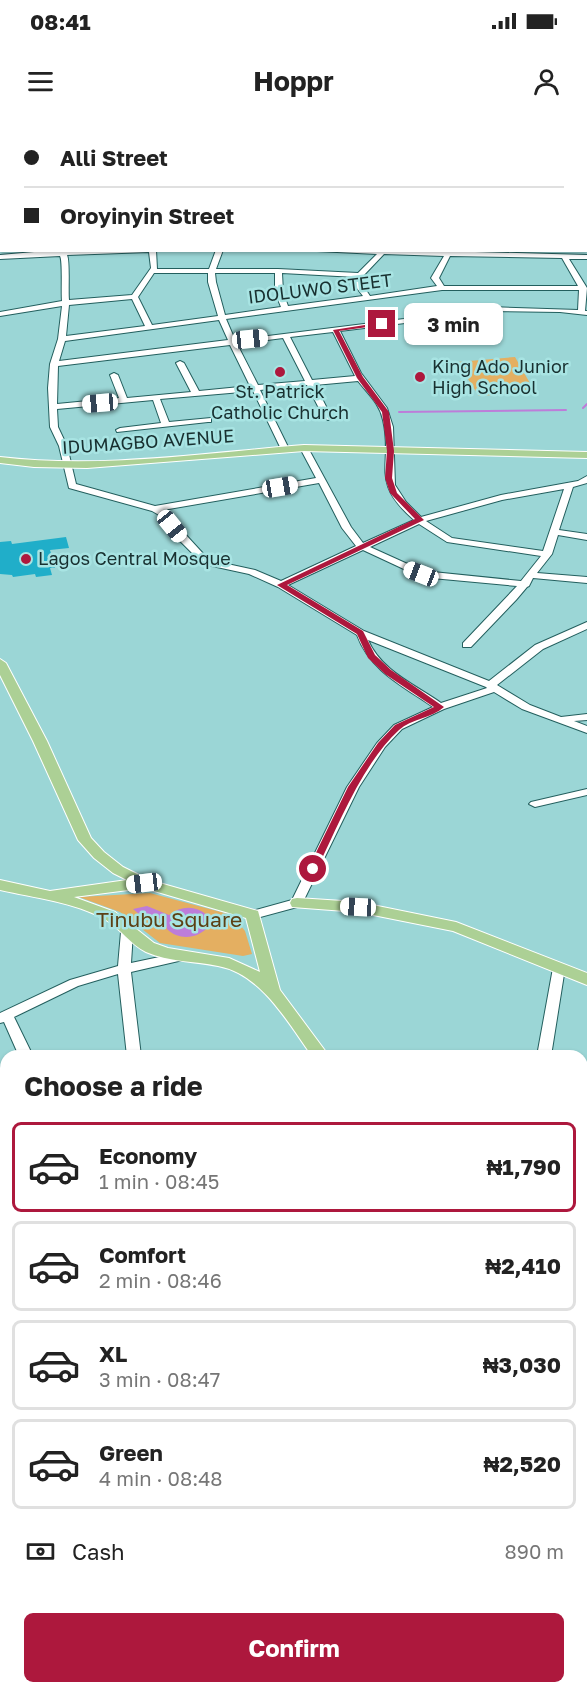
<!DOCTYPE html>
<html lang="en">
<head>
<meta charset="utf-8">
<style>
  :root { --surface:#fff; --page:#f6f6f6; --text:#222; --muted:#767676; --line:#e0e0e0; --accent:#ad183d }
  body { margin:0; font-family:"Golos Text",sans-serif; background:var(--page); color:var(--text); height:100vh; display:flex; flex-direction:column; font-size:22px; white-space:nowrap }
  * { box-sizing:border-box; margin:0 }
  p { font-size:20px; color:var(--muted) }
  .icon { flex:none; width:33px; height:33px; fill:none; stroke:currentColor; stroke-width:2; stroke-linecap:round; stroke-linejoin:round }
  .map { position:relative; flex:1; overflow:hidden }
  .side { position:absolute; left:0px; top:930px; width:588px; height:644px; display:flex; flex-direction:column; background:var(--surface); border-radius:18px 18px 0 0; box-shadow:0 2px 4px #0004 }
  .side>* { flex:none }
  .guide { position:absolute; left:0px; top:0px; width:588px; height:132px; box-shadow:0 2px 4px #0004; display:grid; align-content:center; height:132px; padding:0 24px; background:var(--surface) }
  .end { position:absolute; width:27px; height:27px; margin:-14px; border:8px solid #ad183d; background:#fff; box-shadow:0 0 0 3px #fff }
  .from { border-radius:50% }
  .bubble { position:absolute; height:42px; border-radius:9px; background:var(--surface); box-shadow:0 2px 4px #0004; font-size:20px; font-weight:700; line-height:42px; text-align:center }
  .car { position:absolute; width:18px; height:36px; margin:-18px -9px; border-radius:8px; box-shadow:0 0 4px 2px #0007; background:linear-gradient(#fff 24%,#345 0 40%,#fff 0 76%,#345 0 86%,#fff 0) }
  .guide b { display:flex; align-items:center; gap:21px; height:57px; font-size:22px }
  .guide b+b { border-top:2px solid var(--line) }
  .guide i { width:15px; height:15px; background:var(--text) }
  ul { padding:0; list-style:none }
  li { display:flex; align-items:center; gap:18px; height:90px; margin:0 12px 9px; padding:0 12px; border:3px solid var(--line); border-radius:9px }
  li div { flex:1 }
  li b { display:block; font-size:22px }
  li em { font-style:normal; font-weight:700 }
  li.current { border-color:var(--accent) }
  li>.icon { width:54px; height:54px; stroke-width:1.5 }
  h2 { padding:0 24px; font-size:27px; line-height:72px }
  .pay { display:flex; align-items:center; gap:15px; height:66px; padding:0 24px; font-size:22px }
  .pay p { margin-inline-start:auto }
  .cta { display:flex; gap:12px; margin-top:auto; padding:12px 24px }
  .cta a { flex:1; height:69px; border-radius:9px; background:var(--accent); color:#fff; font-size:24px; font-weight:700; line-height:69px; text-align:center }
  .status { display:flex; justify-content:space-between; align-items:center; height:42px; padding:0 30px; background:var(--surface); direction:ltr }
  .status svg { height:16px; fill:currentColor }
  header { display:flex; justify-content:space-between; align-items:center; height:78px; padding:0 24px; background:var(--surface); font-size:27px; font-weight:700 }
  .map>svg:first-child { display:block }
  .green { fill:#e4af61 }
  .water { fill:#bd7dd9 }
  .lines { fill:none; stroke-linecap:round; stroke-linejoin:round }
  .stream { stroke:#bd7dd9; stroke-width:2 }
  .ferry { stroke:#4a0b60; stroke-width:1.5; stroke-dasharray:4 3; stroke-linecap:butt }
  .building { fill:#20aec9 }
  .minor-casing { stroke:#235f5e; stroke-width:2 }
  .major-casing { stroke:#fff; stroke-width:2 }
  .highway-casing { stroke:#fff; stroke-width:2 }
  .minor { fill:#fff; fill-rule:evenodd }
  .major { fill:#acd095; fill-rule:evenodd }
  .highway { fill:#75b14f; fill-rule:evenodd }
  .rail-casing { stroke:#496e6e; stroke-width:8 }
  .rail { stroke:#a8e4e3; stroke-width:5; stroke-dasharray:15; stroke-linecap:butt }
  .route { fill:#ad183d }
  .poi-dot { fill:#ad183d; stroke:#a8e4e3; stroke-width:2 }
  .labels { text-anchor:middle; stroke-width:5; stroke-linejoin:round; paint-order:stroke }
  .far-street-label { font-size:18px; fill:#183030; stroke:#a8e4e3 }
  .far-poi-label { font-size:18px; fill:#183030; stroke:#a8e4e3; text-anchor:start }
  .park-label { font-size:21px; fill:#5c4014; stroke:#a8e4e3 }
</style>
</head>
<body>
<div class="status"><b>08:41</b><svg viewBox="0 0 49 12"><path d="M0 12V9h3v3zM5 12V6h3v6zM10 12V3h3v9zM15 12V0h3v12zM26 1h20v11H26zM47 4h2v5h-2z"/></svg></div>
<header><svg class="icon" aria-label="menu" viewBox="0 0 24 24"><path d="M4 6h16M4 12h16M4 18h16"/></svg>Hoppr<svg class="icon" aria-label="person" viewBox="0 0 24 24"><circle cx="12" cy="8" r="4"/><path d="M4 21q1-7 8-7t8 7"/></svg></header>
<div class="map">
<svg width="587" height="1573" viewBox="0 0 587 1573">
  <rect width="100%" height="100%" fill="#9bd6d6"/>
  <path class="green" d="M515,237l20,35 -56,4 -22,-34z
    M150,773l82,22 13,16 7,23 -9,2 -83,-13 -40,-31 -41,-15z"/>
  <path class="water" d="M0,0h484l-482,2 -2,37z
    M147,786l22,9c12,-9 26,-10 38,0l2,11c-11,13 -30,15 -42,3l-2,-9 -26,-6 -6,-5z"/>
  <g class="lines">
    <path class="stream" d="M583,288l4,-4
      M399,292l167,-2"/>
    <path class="ferry" d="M122,2l8,-2"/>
  </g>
  <path class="building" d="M66,417l3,11 -19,2 5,18h-5l2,7 -16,2 -1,-3 -22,3 -1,-2 -12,-1v-32l11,-1 1,3z"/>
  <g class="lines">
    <defs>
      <path id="minor" d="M2,52v4l-2,1v-4z
        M0,87h2v4h-2z
        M0,97h2v4h-2z
        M586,109h1v4h-1z
        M0,112h2v4h-2z
        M57,130h99l1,19h52l7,-19h7l-7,19h62l80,4 19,-19 -80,-4h108l182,5v4h-18l18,29 -2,23h2v4l-27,-3 -71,-1 -54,3 -30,9 -65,8 21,42 26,35 6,19 2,58 11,17 15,15 80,-22 77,-14 9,-5v7l-14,4 -14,43 28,4v6l-29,-5 -6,19 -15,19 50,4v6l-54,-5 -4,8 -2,1 -11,13 -45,47h-8v-4l54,-57 -96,-9 -58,-27 -75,35 76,46 125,50 46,-36 52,-23v7l-44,20 -46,36 33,20 31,12 26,-3v6l-13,1 13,5v7l-65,-24 -28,-17 -50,17 -42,20 -17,18 -26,40 -58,119 -48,13 -4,-1 -2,-3 2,-3 43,-12 55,-113 30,-44 17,-18 39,-18c-30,-21 -63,-36 -76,-72l-79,-48 -29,-13 -46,-10 -23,-23 -21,-26 -7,-4 -83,-23 -10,-42 -9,-19 -2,-39 2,-24 8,-25 4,-33 -62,10v-4l62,-11c-1,-9 1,-40 -2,-45l-60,3v-4zM149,132l2,16 -19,27 -63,5c-1,-9 1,-39 -2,-45zM384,134l60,2 -13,22 6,8 -67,10 -6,-9v-12zM450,136l112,2 16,28h-134l-5,-8zM154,153h54v9l10,34 -66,9 -14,-28zM215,153h60v19l6,15 -56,8 -9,-33zM282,153l74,4v10l7,9 -75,10 -5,-14zM442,170h137l-1,20 -89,-3 -55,3 -30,9 -169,21 -9,-21zM132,179l13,27 -79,10 3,-31zM219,200l9,20 -169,21 6,-20zM333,212l22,44 -43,4 -22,-43zM283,218l22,43 -47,4 -21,-41zM230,225l20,41 -51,5 -15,-28 -4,-2 -4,2 15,29 -64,6 -9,-23 -4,-2 -4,2 9,23 -62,6 1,-38zM358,261c10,13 22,23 25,39 11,46 -15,60 31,100l-51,23 -12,-16 -44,-81 -7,2 16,30 -161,28 -79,-22 -9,-38 -9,-19 -1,-18 96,-9 8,23 -41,5 -4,2 1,2 91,-10h3v-4l-42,4 -9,-23 93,-8 28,58 4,3 4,-3 -29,-59 47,-5 17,33 4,2 4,-2 -17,-33zM319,363l23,45 14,18 -75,35 -26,-11 -46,-10 -46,-50zM564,369l-21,62 -91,-13 -26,-17 76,-21zM419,404l28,18 94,14 -20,25 -98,-10 -53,-24zM368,520l118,47 1,1 -46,15c-25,-18 -60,-32 -73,-63z
        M587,669v6l-52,12 -6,-3 2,-2z
        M127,808l6,4 -2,31 52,-11 6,4 -6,4 -52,12 10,84h-14l-9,-82 -40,12 -64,31 19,39h-14l-15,-34 -4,1v-10l70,-33 48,-14 3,-34z
        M559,844l6,4 -14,88h-14l16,-88z
        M582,983h5v10h-5z
        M6,1079v12l-6,2v-12z"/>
      <path id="major" d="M586,17h1v4h-1z
        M0,41h2v4h-2z
        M304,325l283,7v6l-283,-7 -217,17 -53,-1 -34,-4v-6c101,12 203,-4 304,-12z
        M0,539l6,4 41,78 44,97 13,14 19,15 26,13 109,31 22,79 49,66h-17c-24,-33 -50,-82 -94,-90 -24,-5 -49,-4 -72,-14 -16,-8 -25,-23 -40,-32 -31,-18 -71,-22 -106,-30v-10l50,11 77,-11 -14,-7 -19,-15 -16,-18 -45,-99 -33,-66zM144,768l102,30 14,54 -31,-14 -61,-10 -14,-5 -39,-31 -41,-15z
        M297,778l61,4 98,20 131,51v12l-134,-54 -95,-19 -66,-5 -2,-4 2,-4z
        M587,1110v15l-5,1v-15z
        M582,1211l5,1v18l-5,-1z
        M0,1228l6,2v18l-6,-2z
        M582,1531l5,2v22l-5,-2z"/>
      <path id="highway" d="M471,0h10l1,2h-10z
        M490,0h10l1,2h-10z
        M586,52h1v6h-1z
        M0,1464l6,3v48h-6z
        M0,1529l6,2v29l-6,-3z
        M25,1568h34l3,5h-35z
        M132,1568h34l3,5h-35z
        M200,1568h33l3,5h-34z"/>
    </defs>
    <use href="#minor" class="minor-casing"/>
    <use href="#major" class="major-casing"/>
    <use href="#highway" class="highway-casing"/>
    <use href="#minor" class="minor"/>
    <use href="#major" class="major"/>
    <use href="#highway" class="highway"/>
    <defs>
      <path id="rail" d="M0,1512l6,3
        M92,1568l9,5"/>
    </defs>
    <use href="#rail" class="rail-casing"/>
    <use href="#rail" class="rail"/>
  </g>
  <path class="route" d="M384,202l-2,3 -43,6 24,46 26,35 5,39 -2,27 5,15 27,27 -137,65 76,46 12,24 16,15 53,37c-12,11 -33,12 -45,23 -37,34 -60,94 -82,139l-4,3 -5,-3 40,-82 30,-44 17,-18 39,-18 -49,-33 -17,-16 -11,-24 -80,-49 138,-66 -25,-26 -5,-15 2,-27 -5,-39 -25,-34 -24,-48z"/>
  <g class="poi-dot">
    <circle cx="280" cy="252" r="6"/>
    <circle cx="420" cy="257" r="6"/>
    <circle cx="26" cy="439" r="6"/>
  </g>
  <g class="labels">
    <g class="far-street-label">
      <text transform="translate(320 169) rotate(-7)" y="6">IDOLUWO STEET</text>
      <text transform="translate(148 322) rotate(-4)" y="6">IDUMAGBO AVENUE</text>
    </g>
    <g class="far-poi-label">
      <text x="432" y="253">King Ado Junior<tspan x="432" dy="21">High School</tspan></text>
      <text x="280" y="278" text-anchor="middle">St. Patrick<tspan x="280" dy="21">Catholic Church</tspan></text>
      <text x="38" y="445">Lagos Central Mosque</text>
    </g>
    <g class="park-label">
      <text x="169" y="807">Tinubu Square</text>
    </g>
  </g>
</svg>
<i class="end from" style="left:313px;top:749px"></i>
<i class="end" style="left:382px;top:204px"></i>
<div class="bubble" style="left:404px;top:183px;width:99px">3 min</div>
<i class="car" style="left:250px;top:219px;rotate:84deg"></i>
<i class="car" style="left:100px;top:283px;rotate:265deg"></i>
<i class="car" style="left:280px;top:367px;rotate:80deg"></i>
<i class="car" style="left:172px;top:406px;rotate:141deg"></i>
<i class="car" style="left:421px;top:454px;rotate:291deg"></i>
<i class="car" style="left:144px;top:763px;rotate:263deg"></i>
<i class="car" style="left:358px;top:787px;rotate:273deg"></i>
<div class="guide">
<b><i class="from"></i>Alli Street</b>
<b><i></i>Oroyinyin Street</b>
</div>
<section class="side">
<h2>Choose a ride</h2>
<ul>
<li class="current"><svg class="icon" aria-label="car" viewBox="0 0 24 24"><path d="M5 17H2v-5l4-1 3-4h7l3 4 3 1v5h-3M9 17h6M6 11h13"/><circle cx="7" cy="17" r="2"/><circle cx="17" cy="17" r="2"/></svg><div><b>Economy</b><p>1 min · 08:45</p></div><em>₦1,790</em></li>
<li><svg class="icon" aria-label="car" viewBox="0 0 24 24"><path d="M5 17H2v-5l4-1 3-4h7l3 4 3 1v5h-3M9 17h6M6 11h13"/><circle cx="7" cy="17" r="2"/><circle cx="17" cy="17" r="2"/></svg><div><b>Comfort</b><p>2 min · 08:46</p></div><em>₦2,410</em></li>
<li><svg class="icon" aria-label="car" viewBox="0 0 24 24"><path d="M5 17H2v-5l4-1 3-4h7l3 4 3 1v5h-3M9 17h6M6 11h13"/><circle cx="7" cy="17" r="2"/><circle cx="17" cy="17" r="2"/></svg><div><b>XL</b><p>3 min · 08:47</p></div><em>₦3,030</em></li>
<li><svg class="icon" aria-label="car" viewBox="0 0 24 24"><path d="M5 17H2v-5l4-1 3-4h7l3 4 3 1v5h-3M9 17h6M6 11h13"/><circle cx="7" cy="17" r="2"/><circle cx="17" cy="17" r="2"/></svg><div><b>Green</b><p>4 min · 08:48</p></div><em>₦2,520</em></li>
</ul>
<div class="pay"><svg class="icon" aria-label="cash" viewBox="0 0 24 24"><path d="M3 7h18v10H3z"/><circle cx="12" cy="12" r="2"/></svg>Cash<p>890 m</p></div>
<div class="cta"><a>Confirm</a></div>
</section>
</div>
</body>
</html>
